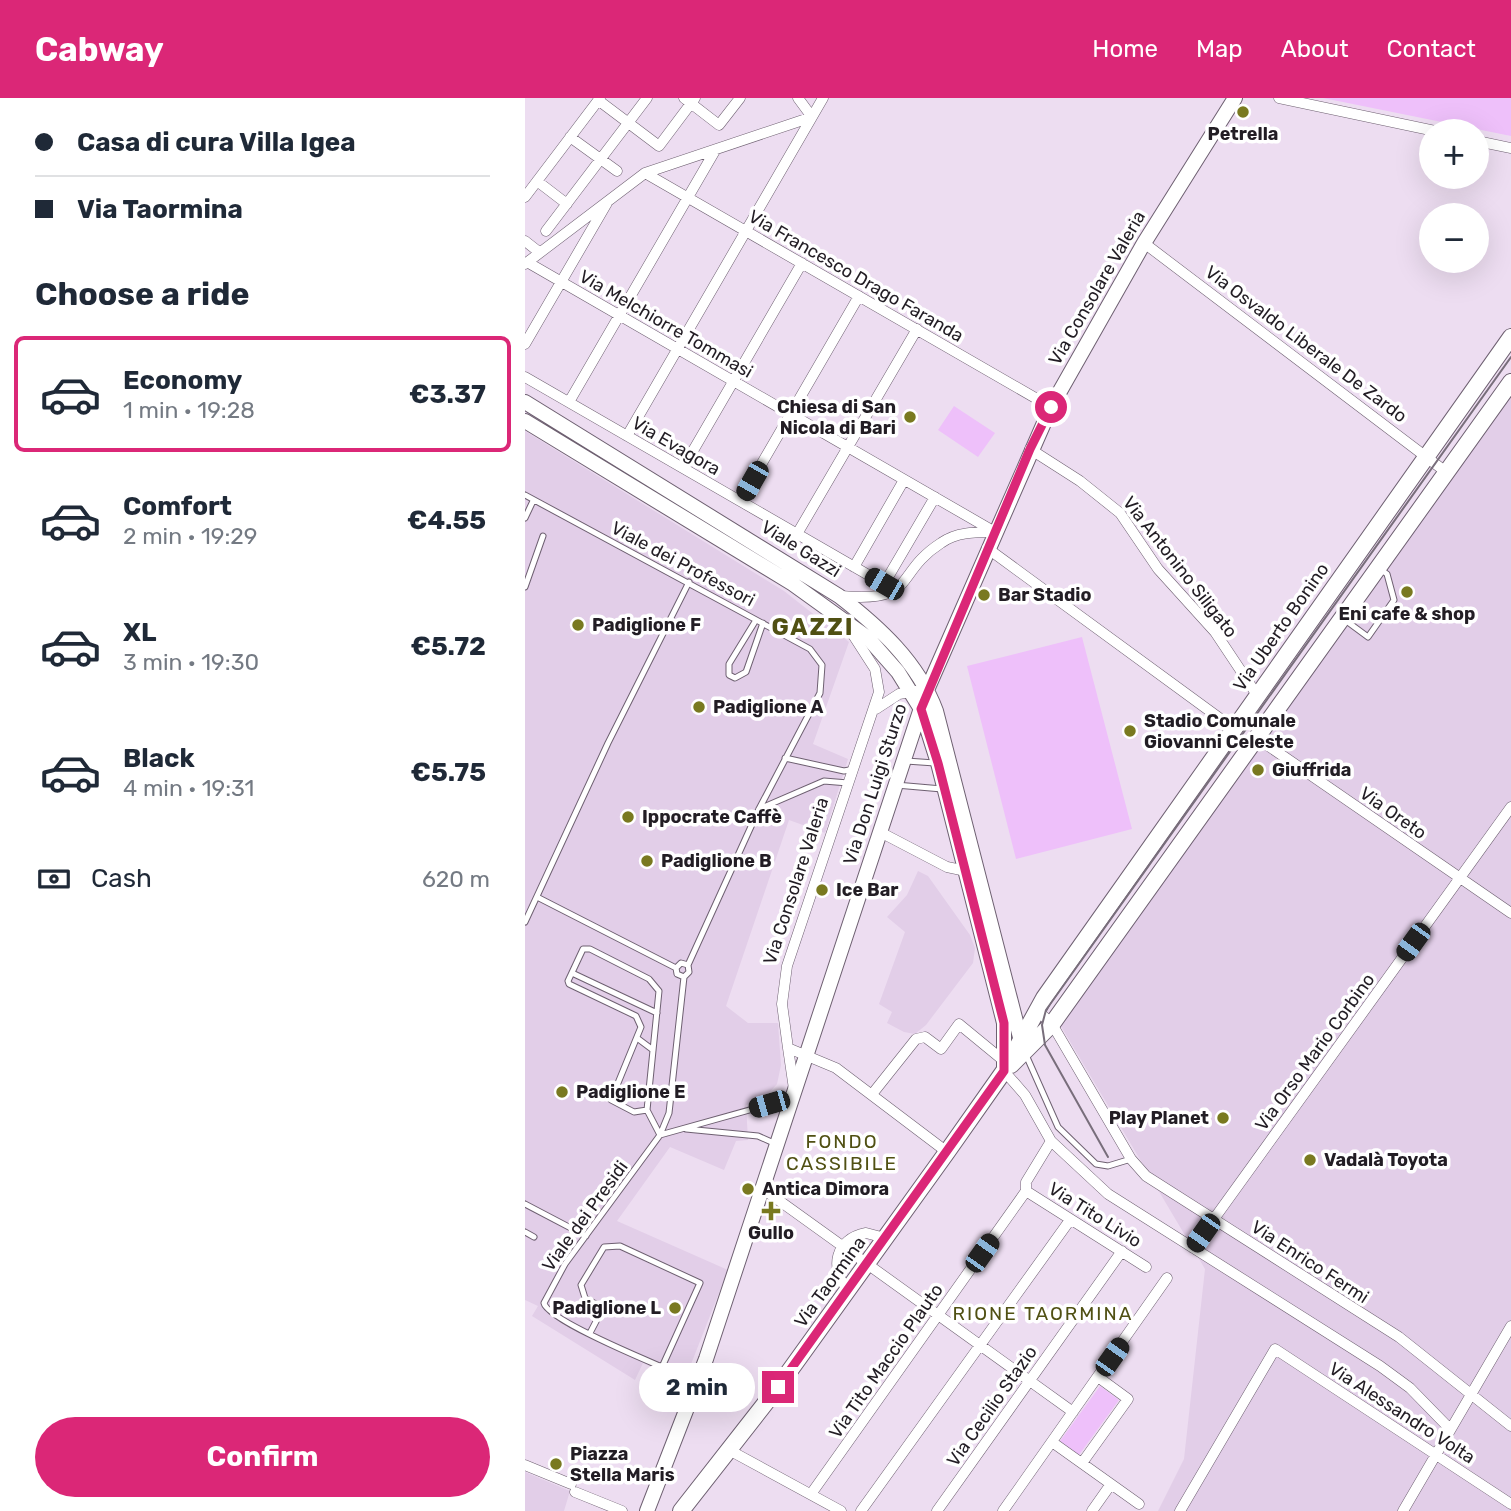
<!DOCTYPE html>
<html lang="en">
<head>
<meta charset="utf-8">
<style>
  :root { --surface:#fff; --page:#f6f6f7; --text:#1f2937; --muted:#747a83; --line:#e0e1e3; --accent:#db2777 }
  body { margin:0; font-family:Rubik,sans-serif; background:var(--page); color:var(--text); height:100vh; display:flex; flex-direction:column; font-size:26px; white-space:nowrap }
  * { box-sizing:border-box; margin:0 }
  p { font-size:23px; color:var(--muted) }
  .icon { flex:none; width:38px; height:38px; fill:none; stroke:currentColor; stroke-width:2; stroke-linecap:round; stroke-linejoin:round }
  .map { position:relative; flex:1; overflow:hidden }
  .panel { display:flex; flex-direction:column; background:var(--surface); width:525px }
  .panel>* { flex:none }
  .guide { display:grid; align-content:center; height:154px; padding:0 35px; background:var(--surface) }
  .controls { position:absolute; left:894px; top:21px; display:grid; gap:14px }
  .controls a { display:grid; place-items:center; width:70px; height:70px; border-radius:50%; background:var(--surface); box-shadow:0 7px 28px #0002; font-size:35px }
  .end { position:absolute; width:32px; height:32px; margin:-16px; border:9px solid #db2777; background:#fff; box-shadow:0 0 0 4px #fff }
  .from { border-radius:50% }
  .bubble { position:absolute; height:49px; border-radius:24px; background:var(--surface); box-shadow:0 7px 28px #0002; font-size:23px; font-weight:700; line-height:49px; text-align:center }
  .car { position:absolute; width:21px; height:42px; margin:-21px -10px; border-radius:9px; box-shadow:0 0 5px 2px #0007; background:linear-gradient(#222 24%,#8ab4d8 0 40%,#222 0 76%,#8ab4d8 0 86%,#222 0) }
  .guide b { display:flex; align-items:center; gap:24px; height:66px; font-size:26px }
  .guide b+b { border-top:2px solid var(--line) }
  .guide i { width:18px; height:18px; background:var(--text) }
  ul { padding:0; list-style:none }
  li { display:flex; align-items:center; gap:21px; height:116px; margin:0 14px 10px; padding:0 21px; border:4px solid transparent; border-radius:10px }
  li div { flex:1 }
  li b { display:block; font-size:26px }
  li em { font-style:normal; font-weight:700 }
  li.current { border-color:var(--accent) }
  li>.icon { width:63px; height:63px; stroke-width:1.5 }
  h2 { padding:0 35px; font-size:32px; line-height:84px }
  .pay { display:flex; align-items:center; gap:18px; height:77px; padding:0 35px; font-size:26px }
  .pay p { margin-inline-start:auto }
  .cta { display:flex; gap:14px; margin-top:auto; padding:14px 35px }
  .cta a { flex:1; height:80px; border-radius:42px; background:var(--accent); color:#fff; font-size:28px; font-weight:700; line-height:80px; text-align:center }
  header { display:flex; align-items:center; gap:42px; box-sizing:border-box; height:98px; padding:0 35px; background:var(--accent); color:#fff }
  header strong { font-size:33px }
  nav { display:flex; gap:38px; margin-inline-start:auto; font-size:24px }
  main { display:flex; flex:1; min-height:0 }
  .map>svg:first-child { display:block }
  .built { fill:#e2cee8 }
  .green { fill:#eec0fa }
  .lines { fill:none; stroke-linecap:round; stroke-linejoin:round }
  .lane-casing { stroke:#6e6071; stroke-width:7 }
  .street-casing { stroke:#6e6071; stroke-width:11 }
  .secondary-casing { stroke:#6e6071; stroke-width:16 }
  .primary-casing { stroke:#6e6071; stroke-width:18 }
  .lane { stroke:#fff; stroke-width:5 }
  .street { stroke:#fff; stroke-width:10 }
  .secondary { stroke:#fff; stroke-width:14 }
  .primary { stroke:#fff; stroke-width:16 }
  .tram { stroke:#786e7b; stroke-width:2 }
  .route { stroke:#db2777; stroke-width:9 }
  .poi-dot { fill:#797920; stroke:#fff; stroke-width:2.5 }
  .labels { text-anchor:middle; stroke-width:7; stroke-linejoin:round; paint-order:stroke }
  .poi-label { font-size:18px; font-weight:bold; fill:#221d24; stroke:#fff; text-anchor:start }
  .street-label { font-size:18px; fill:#221d24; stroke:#fff }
  .neighbourhood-label { font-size:19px; letter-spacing:2px; fill:#505013; stroke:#fff }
  .district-label { font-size:24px; font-weight:bold; letter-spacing:2px; fill:#505013; stroke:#fff }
</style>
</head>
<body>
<header>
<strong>Cabway</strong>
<nav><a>Home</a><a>Map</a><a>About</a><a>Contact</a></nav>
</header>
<main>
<section class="panel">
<div class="guide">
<b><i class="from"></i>Casa di cura Villa Igea</b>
<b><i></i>Via Taormina</b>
</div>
<h2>Choose a ride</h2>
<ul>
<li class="current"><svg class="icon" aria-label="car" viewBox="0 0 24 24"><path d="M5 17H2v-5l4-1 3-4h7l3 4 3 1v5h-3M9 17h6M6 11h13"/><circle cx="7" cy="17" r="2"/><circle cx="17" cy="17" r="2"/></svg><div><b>Economy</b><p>1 min · 19:28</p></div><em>€3.37</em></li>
<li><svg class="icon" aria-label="car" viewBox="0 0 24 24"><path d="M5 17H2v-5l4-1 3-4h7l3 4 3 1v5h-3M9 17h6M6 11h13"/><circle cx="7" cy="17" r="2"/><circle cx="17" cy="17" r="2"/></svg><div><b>Comfort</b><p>2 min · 19:29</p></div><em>€4.55</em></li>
<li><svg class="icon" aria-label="car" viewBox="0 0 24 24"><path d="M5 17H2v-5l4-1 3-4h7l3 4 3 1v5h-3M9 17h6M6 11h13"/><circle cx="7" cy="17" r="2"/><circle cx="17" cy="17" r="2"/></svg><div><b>XL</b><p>3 min · 19:30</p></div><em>€5.72</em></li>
<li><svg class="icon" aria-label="car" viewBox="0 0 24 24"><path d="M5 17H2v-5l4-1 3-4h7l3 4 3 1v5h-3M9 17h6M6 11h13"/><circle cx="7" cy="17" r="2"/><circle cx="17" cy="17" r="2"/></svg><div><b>Black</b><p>4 min · 19:31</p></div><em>€5.75</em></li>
</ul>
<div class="pay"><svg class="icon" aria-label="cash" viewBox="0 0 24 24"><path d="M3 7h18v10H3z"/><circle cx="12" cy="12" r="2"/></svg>Cash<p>620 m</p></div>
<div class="cta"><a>Confirm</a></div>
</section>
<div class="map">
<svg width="986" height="1413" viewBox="0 0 986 1413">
  <rect width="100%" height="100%" fill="#edddf1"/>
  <path class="built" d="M986,279v1134h-353l26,-52 21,-190 -143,-241 -6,-16z
    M0,333l259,160 65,51 -36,102 35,15 -23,74 -36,-13 -63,186 22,17h30l3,42 -4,19 -11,12 -20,9 2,35 -12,1 -12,29 -54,-23 -53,74 111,49 -44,112 -41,-19 -8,17 -103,-64 6,-10 -13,-6z
    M393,773l10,5 42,59 5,13 -2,15 -47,62 -11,9 -11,-2 -17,-9 5,-11 -13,-8 26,-72 -18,-15 20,-22z
    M0,1374l45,19 -6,20h-39z"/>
  <path class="green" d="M798,0h188v38z
    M429,308l41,27 -17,24 -40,-27z
    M557,539l50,192 -116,30 -49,-193z
    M575,1288l19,14 -40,55 -19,-14z"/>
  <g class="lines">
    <defs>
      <path id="lane" d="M0,397l285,154 12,16 -2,28 -61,116 -71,156 1,7 -5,5 -7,-3 -1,-6 5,-5 7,2
        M0,420l8,-17
        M0,489l18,-51
        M231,522l-27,44v11l6,3 11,-6 17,-49
        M820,522l23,17 26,-37 -7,-26 -7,-5
        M260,660l59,13 10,-2
        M381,663l29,2
        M371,687l46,4
        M234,711l65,-28 24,2
        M12,799l139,71
        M0,824l83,-179 81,-161
        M47,875l85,40
        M112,940l16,12
        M501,957l32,72 38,37 12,2 23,-7
        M122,1012l-13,2 -23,-12 30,-73 -5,-11 -67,-32 -1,-3 15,-32h7l59,30 10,12 -12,119 13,25
        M161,1031l72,7 18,8
        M135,1037l129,-36
        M0,1106l61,32
        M0,1134l9,5
        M65,1235l13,-25 -18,-10 -4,-13 23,-38 16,-1 80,37 -38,84c-21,-9 -115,-48 -118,-64l21,-39 95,-129 9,-22 15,-136"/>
      <path id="street" d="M159,0l35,27 21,-27
        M273,0l14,19
        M754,0l156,33
        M73,2l61,46 36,-48
        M45,39l47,34
        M952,43l34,7
        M120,75l406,234
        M12,83l30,23
        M0,99l75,-99
        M21,133l101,-133
        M0,143l14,11
        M619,145l302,229
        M2,164l468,270
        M0,166l120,-91 167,-56
        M0,246l82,-141
        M0,279l359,207 51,-87
        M44,304l147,-253
        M102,338l196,-338
        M505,351l50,32 40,32 38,56 57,63 42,63
        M158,370l119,-205
        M215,403l119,-205
        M272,436l120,-205
        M462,450l246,180
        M329,469l50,-87
        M316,498c77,7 52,-22 100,-53 15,-11 35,-11 53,-11
        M321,526l29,45 4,23 -92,274 -5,38 6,44 48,20 111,84
        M351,611l23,-15 17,-3
        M732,640l254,175
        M355,734l67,35 19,4
        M512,912l15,14 79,135 15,17 253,161 112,89
        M263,950l6,41
        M479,973l21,24 26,46 57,53 272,172 30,22 40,41
        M348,995l43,-54 9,-2 16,12 18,-25 45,37
        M238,1091l310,223
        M501,1093l120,76
        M668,1150l318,-441
        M323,1192c-19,-22 -13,-51 18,-57l19,5
        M527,1344l87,62
        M204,1352l112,61
        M557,1365l46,-64 -30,-22
        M0,1367l46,19
        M50,1394l47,19
        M286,1396l215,-303v-9l25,-41
        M336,1413l209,-291
        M412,1413l185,-260
        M478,1413l164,-233
        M567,1413l19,-27
        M655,1413l95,-162 236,155
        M878,1413l108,-185"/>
      <path id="secondary" d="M0,304l314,194c40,31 79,66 97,115l86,334
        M0,323l268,163 75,54 30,34 23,37 17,54 66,260v47
        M122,1413l59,-152 221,-669 124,-283 93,-164 91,-145"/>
      <path id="primary" d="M486,967l41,-41 459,-642
        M156,1413l97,-124 169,-235 57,-81 40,-73 467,-661"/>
    </defs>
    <use href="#lane" class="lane-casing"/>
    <use href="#street" class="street-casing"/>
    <use href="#secondary" class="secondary-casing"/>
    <use href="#primary" class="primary-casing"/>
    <use href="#lane" class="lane"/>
    <use href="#street" class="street"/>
    <use href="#secondary" class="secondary"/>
    <use href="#primary" class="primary"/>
    <path class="tram" d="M583,1059l-63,-112 -3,-20 4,-15 465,-653"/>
  </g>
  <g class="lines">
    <path class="route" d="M253,1289l226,-316v-48l-66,-260 -17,-54 109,-260 21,-42"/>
  </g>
  <g class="poi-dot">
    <circle cx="718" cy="14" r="7"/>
    <circle cx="385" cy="319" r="7"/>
    <circle cx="882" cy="494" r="7"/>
    <circle cx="459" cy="497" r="7"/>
    <circle cx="53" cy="527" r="7"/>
    <circle cx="174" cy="609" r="7"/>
    <circle cx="605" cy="633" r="7"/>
    <circle cx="733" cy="672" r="7"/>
    <circle cx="103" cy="719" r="7"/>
    <circle cx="122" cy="763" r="7"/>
    <circle cx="297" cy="792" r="7"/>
    <circle cx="37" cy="994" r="7"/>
    <circle cx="698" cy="1020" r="7"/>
    <circle cx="785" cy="1062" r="7"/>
    <circle cx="223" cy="1091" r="7"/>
    <path d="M242.5 1102.5h7v7h7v7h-7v7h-7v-7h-7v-7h7z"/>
    <circle cx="150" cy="1210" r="7"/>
    <circle cx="31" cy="1366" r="7"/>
  </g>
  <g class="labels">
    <g class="poi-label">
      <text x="718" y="42" text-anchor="middle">Petrella</text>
      <text x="371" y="315" text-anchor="end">Chiesa di San<tspan x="371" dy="21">Nicola di Bari</tspan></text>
      <text x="473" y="503">Bar Stadio</text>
      <text x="882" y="522" text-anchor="middle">Eni cafe &amp; shop</text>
      <text x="67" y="533">Padiglione F</text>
      <text x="188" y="615">Padiglione A</text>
      <text x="619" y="629">Stadio Comunale<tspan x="619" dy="21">Giovanni Celeste</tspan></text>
      <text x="747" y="678">Giuffrida</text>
      <text x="117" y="725">Ippocrate Caffè</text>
      <text x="136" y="769">Padiglione B</text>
      <text x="311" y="798">Ice Bar</text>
      <text x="51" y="1000">Padiglione E</text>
      <text x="684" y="1026" text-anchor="end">Play Planet</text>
      <text x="799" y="1068">Vadalà Toyota</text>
      <text x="237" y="1097">Antica Dimora</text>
      <text x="246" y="1141" text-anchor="middle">Gullo</text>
      <text x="136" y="1216" text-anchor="end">Padiglione L</text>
      <text x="45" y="1362">Piazza<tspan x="45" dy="21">Stella Maris</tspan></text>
    </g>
    <g class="street-label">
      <text transform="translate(331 178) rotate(30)" y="6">Via Francesco Drago Faranda</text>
      <text transform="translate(572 190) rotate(-60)" y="6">Via Consolare Valeria</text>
      <text transform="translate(141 226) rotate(30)" y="6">Via Melchiorre Tommasi</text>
      <text transform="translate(781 246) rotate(37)" y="6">Via Osvaldo Liberale De Zardo</text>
      <text transform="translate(151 348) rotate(30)" y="6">Via Evagora</text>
      <text transform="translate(276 451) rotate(32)" y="6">Viale Gazzi</text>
      <text transform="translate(158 466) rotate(28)" y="6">Viale dei Professori</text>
      <text transform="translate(655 469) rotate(52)" y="6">Via Antonino Siligato</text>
      <text transform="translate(756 529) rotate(-55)" y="6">Via Uberto Bonino</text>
      <text transform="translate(350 686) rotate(-72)" y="6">Via Don Luigi Sturzo</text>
      <text transform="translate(868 715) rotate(35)" y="6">Via Oreto</text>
      <text transform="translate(271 783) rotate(-72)" y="6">Via Consolare Valeria</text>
      <text transform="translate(790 954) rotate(-54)" y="6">Via Orso Mario Corbino</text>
      <text transform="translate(570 1117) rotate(32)" y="6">Via Tito Livio</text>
      <text transform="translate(60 1118) rotate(-54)" y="6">Viale dei Presidi</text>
      <text transform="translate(785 1164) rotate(33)" y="6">Via Enrico Fermi</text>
      <text transform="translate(305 1184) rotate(-54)" y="6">Via Taormina</text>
      <text transform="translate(361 1263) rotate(-55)" y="6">Via Tito Maccio Plauto</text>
      <text transform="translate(467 1308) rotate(-55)" y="6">Via Cecilio Stazio</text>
      <text transform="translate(877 1315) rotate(33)" y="6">Via Alessandro Volta</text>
    </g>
    <g class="neighbourhood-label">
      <text x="317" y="1050">FONDO<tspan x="317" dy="22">CASSIBILE</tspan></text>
      <text x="518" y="1222">RIONE TAORMINA</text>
    </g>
    <g class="district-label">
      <text x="288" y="537">GAZZI</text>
    </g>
  </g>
</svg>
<div class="controls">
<a>+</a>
<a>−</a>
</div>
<i class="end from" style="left:526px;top:309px"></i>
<i class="end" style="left:253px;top:1289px"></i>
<div class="bubble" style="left:114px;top:1265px;width:116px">2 min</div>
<i class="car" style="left:227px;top:383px;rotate:210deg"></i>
<i class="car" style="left:359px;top:486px;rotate:300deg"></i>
<i class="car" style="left:888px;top:844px;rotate:216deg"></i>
<i class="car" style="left:244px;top:1006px;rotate:254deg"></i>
<i class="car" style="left:678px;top:1135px;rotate:215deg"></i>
<i class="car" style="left:457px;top:1155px;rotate:35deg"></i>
<i class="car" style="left:587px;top:1259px;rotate:35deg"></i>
</div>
</main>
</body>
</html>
